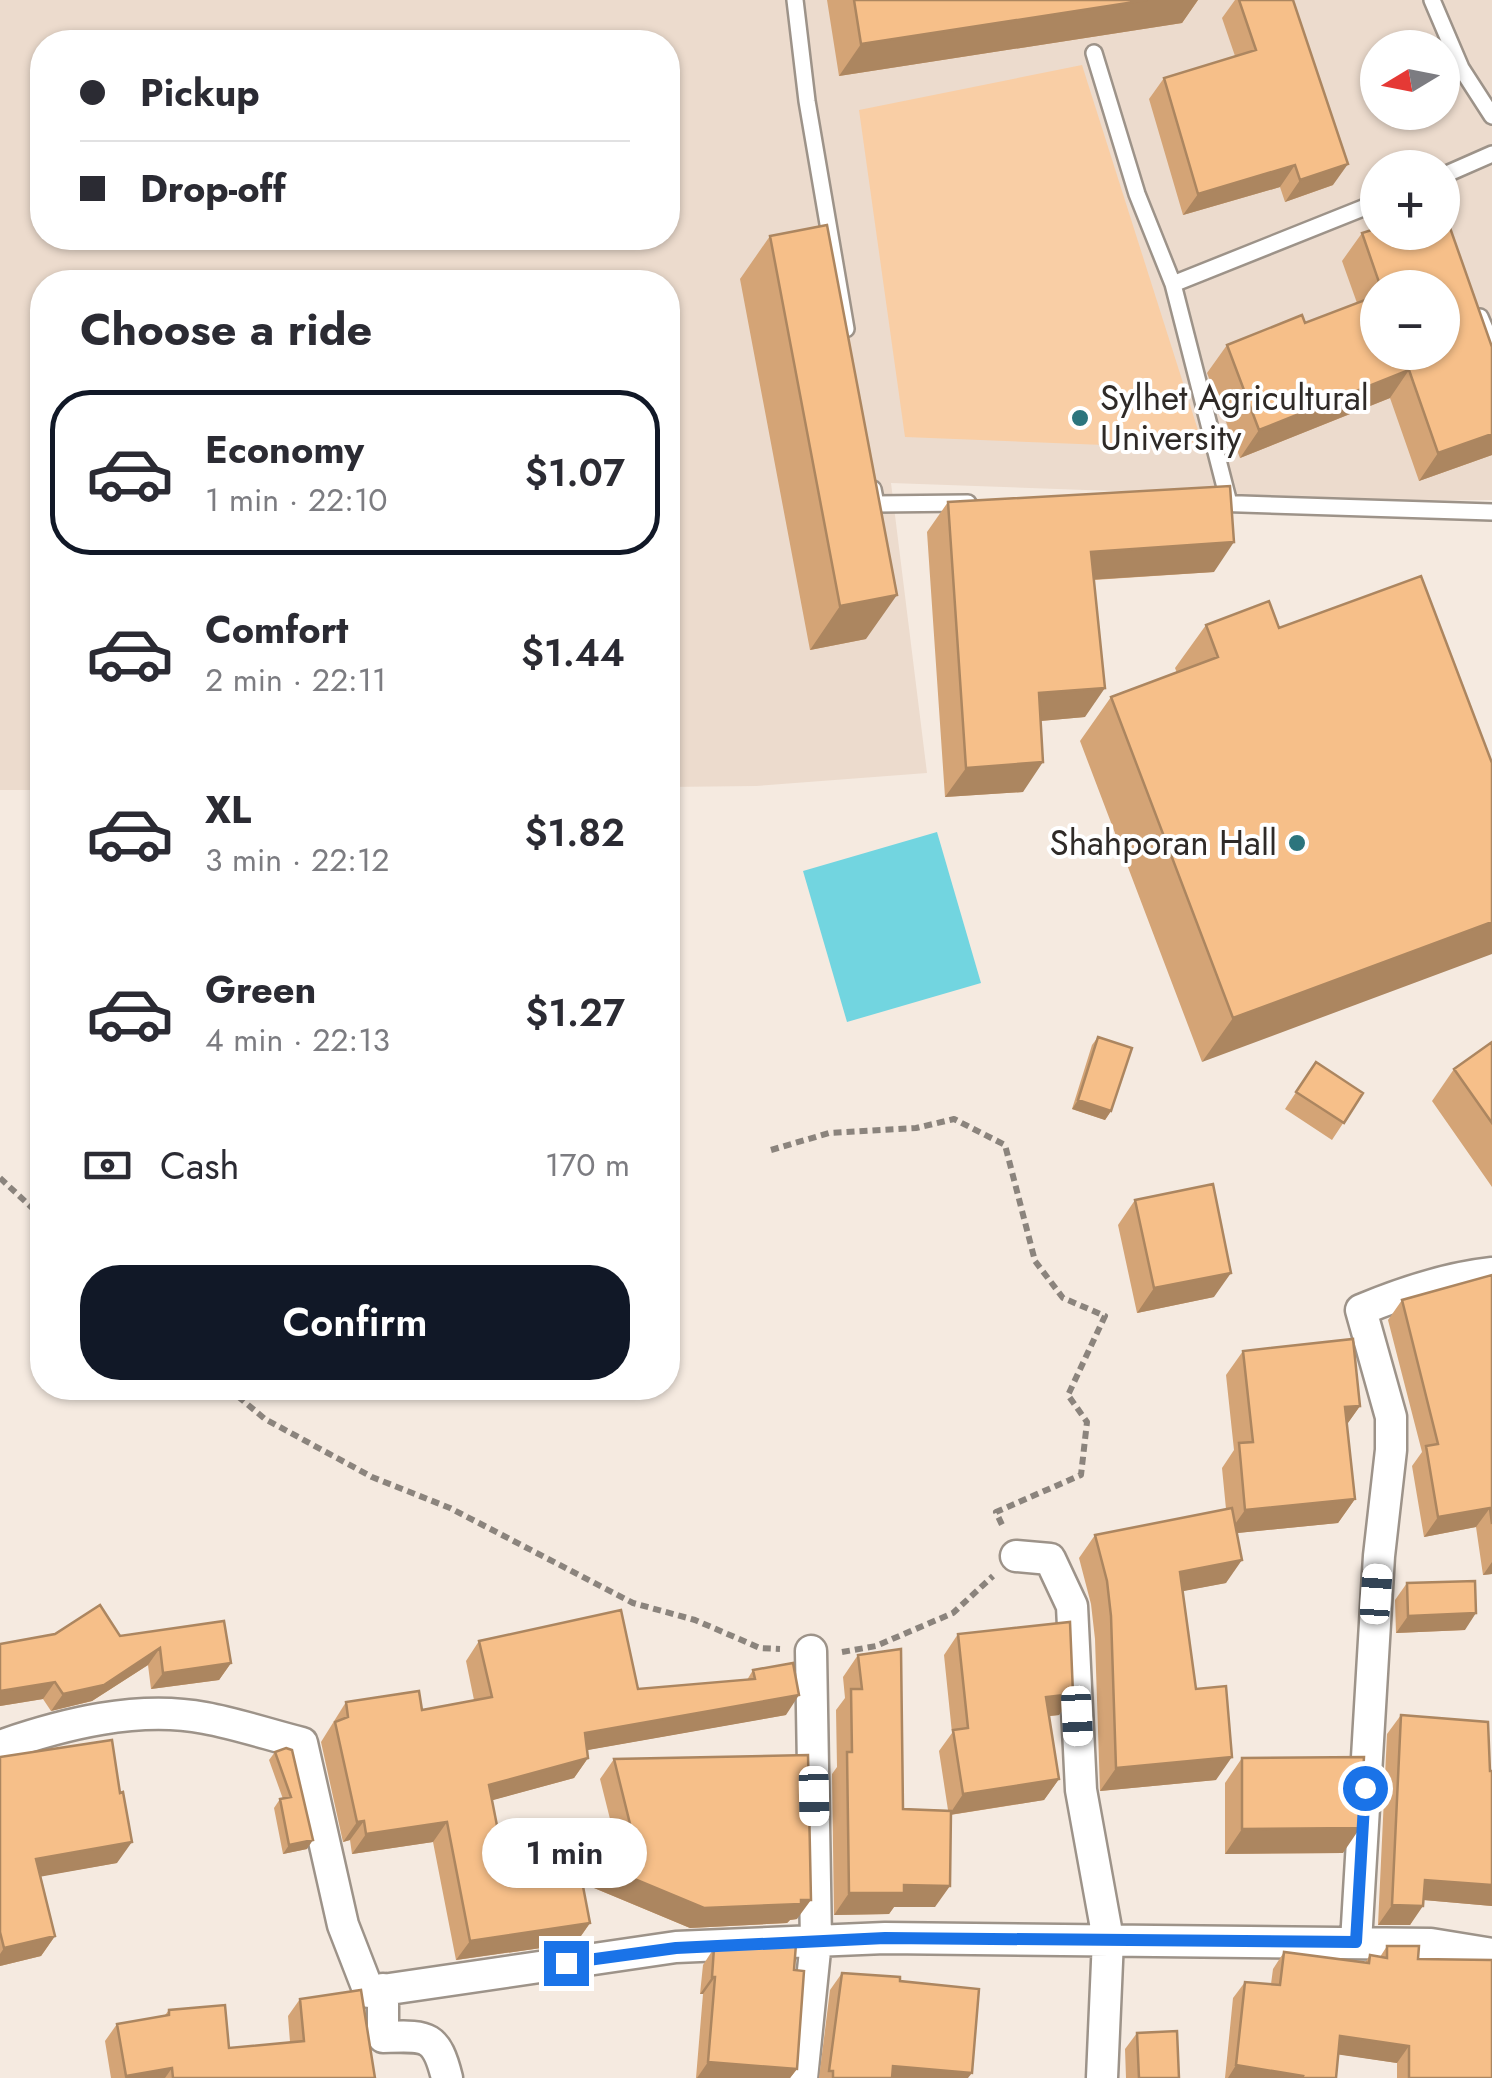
<!DOCTYPE html>
<html lang="en">
<head>
<meta charset="utf-8">
<style>
  :root { --surface:#fff; --page:#f7f7f7; --text:#2b2b33; --muted:#7c7c81; --line:#e1e1e2; --accent:#111827 }
  body { margin:0; font-family:Jost,sans-serif; background:var(--page); color:var(--text); height:100vh; display:flex; flex-direction:column; font-size:38px; white-space:nowrap }
  * { box-sizing:border-box; margin:0 }
  p { font-size:32px; color:var(--muted) }
  .icon { flex:none; width:55px; height:55px; fill:none; stroke:currentColor; stroke-width:2; stroke-linecap:round; stroke-linejoin:round }
  .map { position:relative; flex:1; overflow:hidden }
  .panel { position:absolute; left:30px; top:270px; width:650px; height:1130px; display:flex; flex-direction:column; background:var(--surface); border-radius:40px; box-shadow:0 2px 8px #0004 }
  .panel>* { flex:none }
  .banner { position:absolute; left:30px; top:30px; width:650px; height:220px; border-radius:40px; box-shadow:0 2px 8px #0004; display:grid; align-content:center; height:220px; padding:0 50px; background:var(--surface) }
  .needle { width:65px; rotate:260deg }
  .buttons { position:absolute; left:1360px; top:30px; display:grid; gap:20px }
  .buttons a { display:grid; place-items:center; width:100px; height:100px; border-radius:50%; background:var(--surface); box-shadow:0 2px 8px #0004; font-size:50px }
  .end { position:absolute; width:45px; height:45px; margin:-22px; border:12px solid #1a73e8; background:#fff; box-shadow:0 0 0 5px #fff }
  .from { border-radius:50% }
  .bubble { position:absolute; height:70px; border-radius:35px; background:var(--surface); box-shadow:0 2px 8px #0004; font-size:32px; font-weight:600; line-height:70px; text-align:center }
  .car { position:absolute; width:30px; height:60px; margin:-30px -15px; border-radius:12px; box-shadow:0 0 8px 2px #0007; background:linear-gradient(#fff 24%,#345 0 40%,#fff 0 76%,#345 0 86%,#fff 0) }
  .banner b { display:flex; align-items:center; gap:35px; height:95px; font-size:38px }
  .banner b+b { border-top:2px solid var(--line) }
  .banner i { width:25px; height:25px; background:var(--text) }
  ul { padding:0; list-style:none }
  li { display:flex; align-items:center; gap:30px; height:165px; margin:0 20px 15px; padding:0 30px; border:5px solid transparent; border-radius:40px }
  li div { flex:1 }
  li b { display:block; font-size:38px }
  li em { font-style:normal; font-weight:600 }
  li.selected { border-color:var(--accent) }
  li>.icon { width:90px; height:90px; stroke-width:1.5 }
  h2 { padding:0 50px; font-size:45px; line-height:120px }
  .pay { display:flex; align-items:center; gap:25px; height:110px; padding:0 50px; font-size:38px }
  .pay p { margin-inline-start:auto }
  .primary-button { display:flex; gap:20px; margin-top:auto; padding:20px 50px }
  .primary-button a { flex:1; height:115px; border-radius:40px; background:var(--accent); color:#fff; font-size:40px; font-weight:600; line-height:115px; text-align:center }
  .map>svg:first-child { display:block }
  .built { fill:#ecdbcd; fill-rule:evenodd }
  .pitch { fill:#f9cea5 }
  .water { fill:#72d5e0 }
  .lines { fill:none; stroke-linecap:round; stroke-linejoin:round }
  .lane-casing { stroke:#9d9389; stroke-width:20 }
  .street-casing { stroke:#9d9389; stroke-width:35 }
  .path { stroke:#8b847d; stroke-width:6; stroke-dasharray:8 5; stroke-linecap:butt }
  .lane { stroke:#fff; stroke-width:15 }
  .street { stroke:#fff; stroke-width:30 }
  .wall { fill:#d4a476; fill-rule:evenodd }
  .shaded-wall { fill:#ac8660 }
  .building { fill:#f6bf89; stroke:#ac8660; stroke-width:2.5 }
  .route { stroke:#1a73e8; stroke-width:12 }
  .poi-dot { fill:#2c757d; stroke:#fff; stroke-width:4 }
  .labels { text-anchor:middle; stroke-width:8; stroke-linejoin:round; paint-order:stroke }
  .poi-label { font-size:35px; fill:#2f2a27; stroke:#fff; text-anchor:start }
</style>
</head>
<body>
<div class="map">
<svg width="1492" height="2078" viewBox="0 0 1492 2078">
  <rect width="100%" height="100%" fill="#f5eae0"/>
  <path class="built" d="M0,0h1492v500l-106,1 -495,-18 36,290 -171,13 -88,1v-505h-626v508h-42zM42,42h626v196h-626zM1378,48h64v64h-64zM1378,168h64v64h-64zM1378,288h64v64h-64z"/>
  <path class="pitch" d="M1082,65l122,384 -299,-12 -46,-327z"/>
  <path class="water" d="M937,832l44,151 -134,39 -44,-151z"/>
  <g class="lines">
    <defs>
      <path id="lane" d="M795,0l12,101 39,228
        M1432,0l29,68 31,48
        M1094,53l43,141 36,90
        M1442,176l50,-22
        M1480,317l12,28
        M873,489l3,15 92,-1
        M1211,503l281,9
        M1229,503l-56,-219 205,-82"/>
      <path id="street" d="M1016,1556l34,3 22,47 9,184 27,149 -6,139
        M0,1746c63,-22 138,-41 205,-28 33,6 65,17 97,25l41,182 26,67 307,-45 209,-9 546,6 61,10
        M1356,1942l23,-386 12,-106v-33l-30,-107c43,-18 85,-32 131,-37
        M383,1989v48c43,-1 53,-4 64,41
        M802,2078l14,-137 -5,-290"/>
    </defs>
    <use href="#lane" class="lane-casing"/>
    <use href="#street" class="street-casing"/>
    <path class="path" d="M771,1150l58,-17 87,-5 38,-9 51,26 30,116 28,37 42,18 -37,79 19,27 -6,53 -85,37 7,15
      M0,1178l42,39
      M228,1388l37,31 107,58 78,31 183,95 62,17 65,28 20,1
      M842,1652l34,-6 77,-33 40,-37"/>
    <use href="#lane" class="lane"/>
    <use href="#street" class="street"/>
  </g>
  <path class="wall" d="M827,0h371l-16,23 -343,53z
    M1235,0h58l40,185 -48,17 -5,-15 -97,28 -34,-116 15,-21 71,-22 -13,-38z
    M1442,205l50,142v108l-73,26 -29,-83 -150,60 -33,-85 20,-28 75,-30 3,8 52,-20 -15,-42 20,-28 16,-5v4h64zM1378,288h64v64h-64z
    M770,236l96,403 -56,11 -70,-371z
    M948,502l266,70 -120,8 -9,137 -45,4 -17,71 -78,5 -18,-265z
    M1206,625l73,3 213,135 -290,299 -122,-321 31,-44 66,-24 -2,-5z
    M1098,1037l13,74 -6,9 -33,-11 20,-64z
    M1492,1042v145l-60,-86 22,-32z
    M1316,1062l47,31 -31,47 -47,-31z
    M1135,1200l79,97 -77,16 -19,-88z
    M1492,1275v299l-9,1 -7,-48 -52,10 -12,-71 10,-14 -34,-132 14,-20z
    M1243,1351l117,55 -13,18 8,75 -17,24 -101,10 -11,50 -44,8 14,98 20,91 -116,11 -5,-152 -4,-35 -12,-46 16,-23 131,-26 -4,-41 12,-18 -8,-75z
    M1407,1583l58,47 -69,3 -1,-33z
    M958,1634l115,60 -14,21 -10,1 10,63 -15,21 -94,15 -15,92h-41l-5,7 -55,1 -2,-141 5,-7 -1,-57 9,-12 -2,-21 15,-22 45,154 45,1 -9,-59 13,-18 -8,-78z
    M120,1636l111,27 -12,17 -68,9 -3,-24 -56,36 -41,10 -8,-12 -43,7v-62z
    M479,1641l159,48 109,-9 6,-10 33,45 -199,35 1,8 -14,20 -82,22 12,61 111,-22 -15,-60 14,-20 183,160 -7,1 -3,3 -97,5 -108,-45 8,40 -14,20 -120,17 -23,-118 -81,12 -2,-14 -7,2 -22,-100 25,-40 76,8 52,-10 -8,-39z
    M1401,1715l91,56v135l-68,-6 -14,25h-32l9,-191z
    M286,1748l21,101 -24,5 -9,-46 6,-9h3l-14,-39 6,-8z
    M0,1757l117,106 -76,13 14,60 -14,20 -41,10z
    M1242,1758l101,95 -118,1v-71z
    M1387,1946l31,13 74,119h-95v-15l-59,-9 -2,24h-111l8,-80 12,-16 26,2 2,-15 11,-17 81,11 5,-8 10,2z
    M714,1948l80,22 3,99 -7,9h-94l7,-84h-3l3,-29z
    M842,1973l58,8 68,97h-149l11,-88z
    M300,1999l75,79h-264l-6,-37 12,-17 48,-9 4,-5 60,38 61,-6 -2,-26z
    M1137,2033l42,45h-53l-1,-29z"/>
  <path class="shaded-wall" d="M1147,0h51l-16,23 -343,53 22,-32z
    M1348,164l-15,21 -48,17 15,-22z
    M1295,165l-15,22 -97,28 15,-21z
    M1409,370l-19,28 -150,60 19,-28z
    M1492,434v21l-73,26 19,-28z
    M1234,542l-20,30 -143,9 20,-29z
    M897,595l-31,44 -56,11 30,-44z
    M1105,688l-20,29 -67,6 21,-30z
    M1043,762l-20,30 -78,5 21,-29z
    M1492,922v32l-290,108 31,-44z
    M1078,1100l33,11 -6,9 -33,-11z
    M1231,1273l-17,24 -77,16 17,-25z
    M1360,1406l-17,24 2,-23z
    M1355,1499l-17,24 -110,11 17,-24z
    M1490,1508l-14,19 -52,10 14,-20z
    M1242,1560l-16,23 -63,12 17,-23z
    M1492,1562v12l-9,1z
    M1476,1613l-11,17 -69,3 12,-17z
    M160,1648l-12,17 -56,36 -41,10 12,-17z
    M231,1663l-12,17 -68,9 12,-16z
    M55,1682l-12,17 -43,7v-15z
    M1073,1694l-14,21 -28,3 15,-21z
    M799,1695l-13,20 -215,38 14,-20z
    M1232,1757l-16,23 -116,11 16,-23z
    M588,1758l-14,20 -99,27 14,-20z
    M1059,1779l-15,21 -95,15 14,-21z
    M364,1821l-14,19 -7,2 14,-20z
    M447,1822l-14,20 -81,12 14,-20z
    M1360,1828l-17,25 -118,1 17,-25z
    M313,1840l-6,9 -24,5 6,-9z
    M132,1842l-15,21 -95,17 14,-21z
    M577,1855l224,45h10l-14,19 -7,1 -3,3 -97,5 -127,-53z
    M1425,1880l67,5v21l-80,-7z
    M904,1885l46,1 -15,21h-41l-5,7 -55,1 15,-22z
    M1392,1905l31,1 -13,19h-32z
    M590,1923l-14,20 -120,17 14,-19z
    M55,1936l-14,20 -41,10v-12l4,-6z
    M712,1977h3l-12,17h-3z
    M1340,2036l69,10 -12,17 -69,-10z
    M708,2062l89,7 -7,9h-93z
    M1236,2065l67,11 -2,2h-73z
    M893,2066l79,7 -4,5h-83z
    M172,2068l-7,10h-40l1,-2z"/>
  <path class="building" d="M854,0h293l-286,44z
    M1239,0h54l55,164 -48,16 -5,-15 -97,29 -34,-116 92,-28z
    M1442,205l50,142v87l-54,19 -29,-83 -150,60 -32,-85 75,-30 3,8 73,-28v57h64v-64h-61l-19,-55 16,-5v4h64z
    M827,225l70,370 -57,11 -70,-370z
    M1230,486l4,56 -143,10 14,136 -66,5 4,69 -77,6 -18,-266z
    M1421,576l71,187v159l-259,96 -122,-321 107,-40 -12,-32 63,-24 10,27z
    M1098,1037l34,11 -21,63 -33,-11z
    M1492,1042v81l-38,-54z
    M1316,1062l47,31 -19,30 -48,-31z
    M1213,1184l18,89 -77,15 -19,-88z
    M1492,1275v249l-2,-16 -52,9 -12,-71 12,-2 -36,-144z
    M1353,1339l7,67 -15,1 10,92 -110,11 -6,-67 14,-1 -10,-91z
    M1232,1508l10,52 -62,12 16,117 30,-3 6,71 -116,11 -5,-152 -4,-35 -12,-46z
    M1475,1581l1,32 -68,3 -1,-33z
    M100,1605l20,31 104,-15 7,42 -68,10 -3,-25 -56,37 -41,9 -8,-12 -55,9v-47l55,-10z
    M621,1610l17,79 117,-10 -2,-9 40,-7 6,32 -214,38 3,25 -99,27 15,76 129,-25 -19,-77 194,-4 3,145h-10v4l-97,4 -127,-53 13,68 -120,18 -23,-119 -81,12 -2,-13 -7,1 -22,-100 13,-5 -2,-15 73,-11 3,19 70,-13 -13,-56z
    M1070,1622l3,72 -27,3 13,82 -96,15 -10,-64 15,-2 -10,-94z
    M901,1649l2,160 48,2 -1,75 -46,-1v8h-55l-2,-141h5l-1,-63h11l-4,-34z
    M1401,1715l87,7 2,49h2v114l-67,-5 -2,26 -31,-1z
    M112,1740l8,53 3,-1 9,50 -96,17 19,77 -51,12 -4,-16v-175z
    M286,1748l6,2 21,90 -24,5 -9,-46 11,-2 -16,-45z
    M1364,1757l-4,71 -118,1v-71z
    M796,1944l-2,26 10,1 -7,98 -89,-7 7,-85h-3l2,-29z
    M1387,1946h32l-1,13 74,1v118h-83v-32l-69,-10 -4,42h-34l1,-2 -67,-11 9,-83 35,3 4,-33 85,11 1,-8 17,3z
    M842,1973l58,4v4l79,8 -7,84 -79,-7 -1,12h-59v-7h-4z
    M361,1990l14,88h-202l-1,-10 -46,8 -9,-52 52,-9v-5l56,-5 4,43 75,-7 -4,-42z
    M1177,2031l2,47h-40l-2,-45z"/>
  <g class="lines">
    <path class="route" d="M566,1963l110,-15 209,-10 471,4 9,-154"/>
  </g>
  <g class="poi-dot">
    <circle cx="1080" cy="418" r="10"/>
    <circle cx="1297" cy="843" r="10"/>
  </g>
  <g class="labels">
    <g class="poi-label">
      <text x="1100" y="410">Sylhet Agricultural<tspan x="1100" dy="40">University</tspan></text>
      <text x="1277" y="855" text-anchor="end">Shahporan Hall</text>
    </g>
  </g>
</svg>
<div class="buttons">
<a><svg class="needle" viewBox="-14 -14 28 28"><path d="M0-13l5 13h-10z" fill="#e53935"/><path d="M0 13l5-13h-10z" fill="#7c7c81"/></svg></a>
<a>+</a>
<a>−</a>
</div>
<i class="end from" style="left:1365px;top:1788px"></i>
<i class="end" style="left:566px;top:1963px"></i>
<div class="bubble" style="left:482px;top:1818px;width:165px">1 min</div>
<i class="car" style="left:1376px;top:1594px;rotate:4deg"></i>
<i class="car" style="left:1077px;top:1716px;rotate:177deg"></i>
<i class="car" style="left:814px;top:1796px;rotate:179deg"></i>
<div class="banner">
<b><i class="from"></i>Pickup</b>
<b><i></i>Drop-off</b>
</div>
<section class="panel">
<h2>Choose a ride</h2>
<ul>
<li class="selected"><svg class="icon" aria-label="car" viewBox="0 0 24 24"><path d="M5 17H2v-5l4-1 3-4h7l3 4 3 1v5h-3M9 17h6M6 11h13"/><circle cx="7" cy="17" r="2"/><circle cx="17" cy="17" r="2"/></svg><div><b>Economy</b><p>1 min · 22:10</p></div><em>$1.07</em></li>
<li><svg class="icon" aria-label="car" viewBox="0 0 24 24"><path d="M5 17H2v-5l4-1 3-4h7l3 4 3 1v5h-3M9 17h6M6 11h13"/><circle cx="7" cy="17" r="2"/><circle cx="17" cy="17" r="2"/></svg><div><b>Comfort</b><p>2 min · 22:11</p></div><em>$1.44</em></li>
<li><svg class="icon" aria-label="car" viewBox="0 0 24 24"><path d="M5 17H2v-5l4-1 3-4h7l3 4 3 1v5h-3M9 17h6M6 11h13"/><circle cx="7" cy="17" r="2"/><circle cx="17" cy="17" r="2"/></svg><div><b>XL</b><p>3 min · 22:12</p></div><em>$1.82</em></li>
<li><svg class="icon" aria-label="car" viewBox="0 0 24 24"><path d="M5 17H2v-5l4-1 3-4h7l3 4 3 1v5h-3M9 17h6M6 11h13"/><circle cx="7" cy="17" r="2"/><circle cx="17" cy="17" r="2"/></svg><div><b>Green</b><p>4 min · 22:13</p></div><em>$1.27</em></li>
</ul>
<div class="pay"><svg class="icon" aria-label="cash" viewBox="0 0 24 24"><path d="M3 7h18v10H3z"/><circle cx="12" cy="12" r="2"/></svg>Cash<p>170 m</p></div>
<div class="primary-button"><a>Confirm</a></div>
</section>
</div>
</body>
</html>
